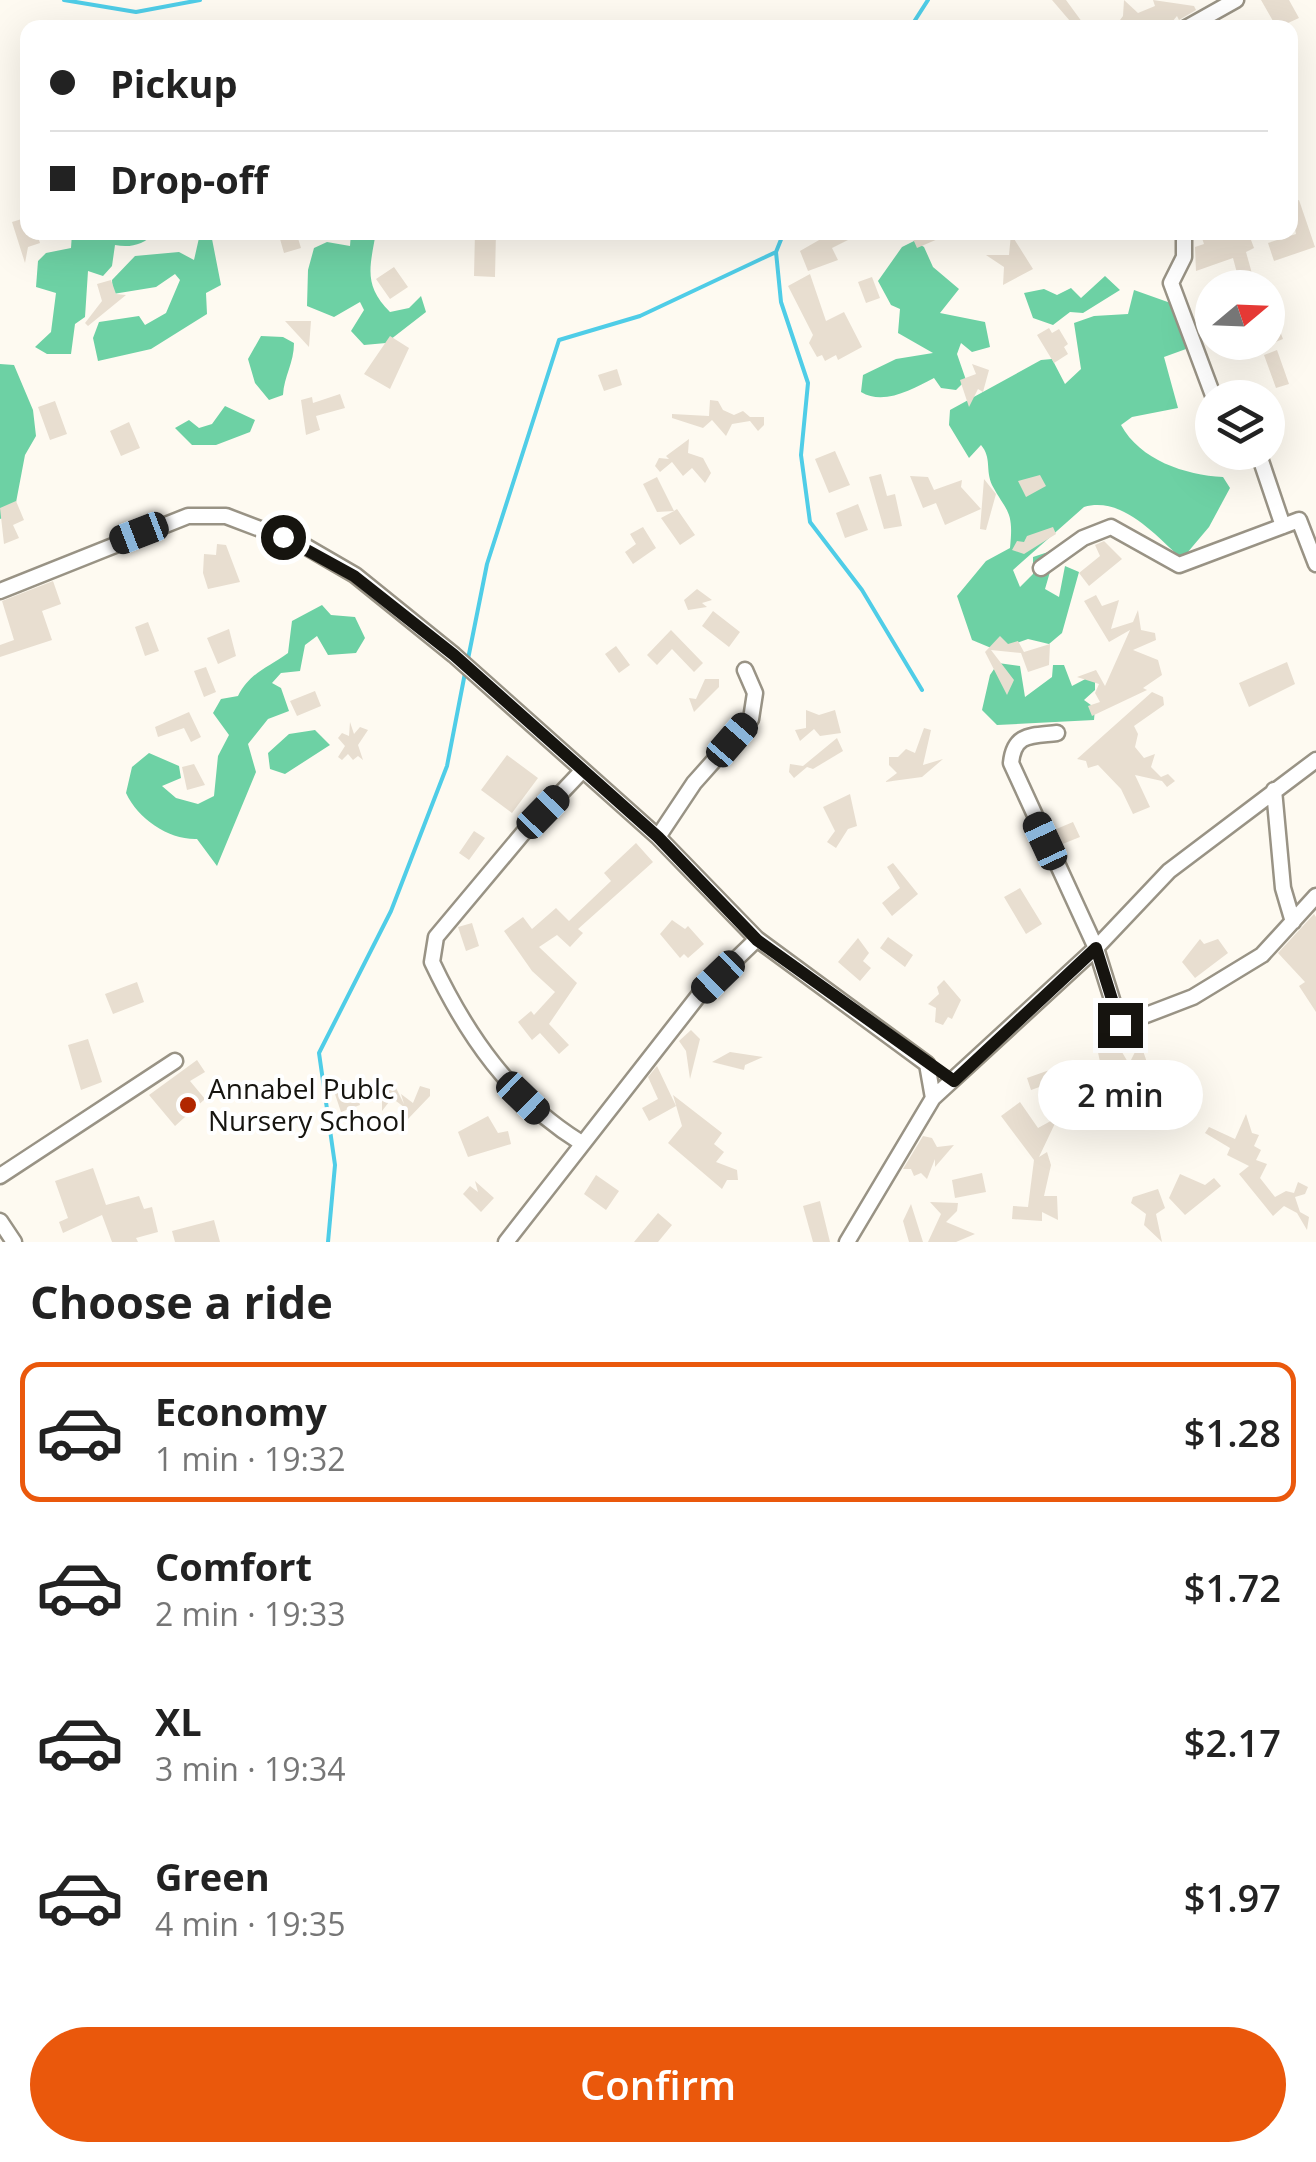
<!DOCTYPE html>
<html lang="en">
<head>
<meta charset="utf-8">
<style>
  :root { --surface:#fff; --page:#f6f6f6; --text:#222; --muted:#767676; --line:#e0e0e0; --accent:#ea580c }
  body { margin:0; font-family:"Open Sans",sans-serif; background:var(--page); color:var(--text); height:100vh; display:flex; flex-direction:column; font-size:38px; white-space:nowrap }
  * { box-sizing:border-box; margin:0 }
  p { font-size:32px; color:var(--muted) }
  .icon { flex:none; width:55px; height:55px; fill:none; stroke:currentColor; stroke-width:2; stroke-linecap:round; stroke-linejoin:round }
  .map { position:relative; height:1242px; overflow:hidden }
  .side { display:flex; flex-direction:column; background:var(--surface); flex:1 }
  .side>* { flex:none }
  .top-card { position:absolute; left:20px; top:20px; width:1278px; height:220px; border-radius:20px; box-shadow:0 10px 40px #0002; display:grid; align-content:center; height:220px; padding:0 30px; background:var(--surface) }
  .needle { width:65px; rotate:71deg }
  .buttons { position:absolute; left:1195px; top:270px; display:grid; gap:20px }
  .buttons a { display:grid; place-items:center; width:90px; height:90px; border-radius:50%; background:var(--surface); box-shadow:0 10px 40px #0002; font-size:50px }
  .end { position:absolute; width:45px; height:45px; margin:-22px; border:12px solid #16140f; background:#fff; box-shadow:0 0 0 5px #fff }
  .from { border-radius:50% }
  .bubble { position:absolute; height:70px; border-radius:35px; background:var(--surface); box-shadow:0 10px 40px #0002; font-size:32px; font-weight:600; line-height:70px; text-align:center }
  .car { position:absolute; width:30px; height:60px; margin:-30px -15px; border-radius:12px; box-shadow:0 0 8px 2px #0007; background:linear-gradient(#222 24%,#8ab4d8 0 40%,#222 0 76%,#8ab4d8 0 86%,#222 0) }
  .top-card b { display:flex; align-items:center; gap:35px; height:95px; font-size:38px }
  .top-card b+b { border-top:2px solid var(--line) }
  .top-card i { width:25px; height:25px; background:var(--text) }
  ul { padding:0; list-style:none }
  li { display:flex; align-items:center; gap:30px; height:140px; margin:0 20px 15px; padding:0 10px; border:5px solid transparent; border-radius:20px }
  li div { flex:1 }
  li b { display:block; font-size:38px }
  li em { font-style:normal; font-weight:600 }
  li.selected { border-color:var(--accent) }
  li>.icon { width:90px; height:90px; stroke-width:1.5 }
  h2 { padding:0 30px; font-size:45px; line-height:120px }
  .cta { display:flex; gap:20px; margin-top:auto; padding:20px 30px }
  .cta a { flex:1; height:115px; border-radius:60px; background:var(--accent); color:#fff; font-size:40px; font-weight:600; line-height:115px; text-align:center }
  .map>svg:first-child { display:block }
  .forest { fill:#6dd1a4 }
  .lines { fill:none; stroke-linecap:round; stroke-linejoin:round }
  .stream { stroke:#4fcde7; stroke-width:4 }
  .building { fill:#e8ded0 }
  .street-casing { stroke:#999385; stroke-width:19 }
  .street { stroke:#fff; stroke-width:14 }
  .route { stroke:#16140f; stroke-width:12 }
  .poi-dot { fill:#b12600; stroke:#fff; stroke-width:4 }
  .labels { text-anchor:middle; stroke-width:8; stroke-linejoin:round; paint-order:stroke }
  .poi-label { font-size:28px; fill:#16140f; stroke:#fff; text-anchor:start }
</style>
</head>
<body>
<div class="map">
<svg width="1316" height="1242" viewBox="0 0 1316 1242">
  <rect width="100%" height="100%" fill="#fefaf1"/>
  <path class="forest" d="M376,232c-6,35 -13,53 14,80l19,-4 12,-12 5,16 -40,31 -22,2 -13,-14 13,-21 -4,-8 -26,15 -27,-11 1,-36 6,-22 13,-6 23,4 1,-13z
    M72,233h82c-10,12 -24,15 -39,12l-3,21 -9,10 -15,-5 -3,46 -10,7 -4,30h-24l-12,-7 16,-15 5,-39 -20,-6 2,-26 8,-8 25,-5z
    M199,238l13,1 9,46 -15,8 1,21 -56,35 -53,12 -5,-23 6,-16 40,-6 6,9 21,-12 14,-33 -5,-6 -19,13 -43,7 -1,-14 23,-24 44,-4 15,8z
    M914,241l10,6 9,20 26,22 -19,24 45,9 5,25 -18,5 -11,-9 -4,11 9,26 -10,10 -15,-2 -7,-10c-22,11 -50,28 -73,14l2,-17 33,-16 37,-6 -35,-20 2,-24 -9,-4 -13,-24 24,-34z
    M1105,276l15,14 -37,23 -13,-1 -17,13 -20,-7 -9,-25 20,-4 13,6 14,-7 10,10z
    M1134,290l45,16 18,39 -33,12 14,51 -46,9 -11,8c19,35 64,50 102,52l7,11 -21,39 -27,32c-26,-23 -59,-63 -98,-52l-71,63 7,17 13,-13v-17l18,-6 1,14 -7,24 14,8 6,-31 14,6 -17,61 -13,11 -21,-5 -32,11 -24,-10 -15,-44 29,-35 24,-13c4,-38 -3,-35 -18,-63 -7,-15 0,-27 -11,-40l-12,13 -20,-33 1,-15 91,-50 11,-1 13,25 16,-15 -7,-46 20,-7 34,-2z
    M261,336l22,1 11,6c0,20 -10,33 -11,52l-14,5 -14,-17 -7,-24z
    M0,364l14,1 19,45 3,26 -11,19 -11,58 -14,6z
    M225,406l30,14 -5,12 -34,13h-24l-17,-17 14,-8 10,8 13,-4z
    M322,605l9,10 24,2 10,21 -9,15 -28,2 -11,-19 -12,9 -5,26 -19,2 -9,10 9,5 8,23 -21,8 -20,25 8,28 -39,94 -20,-27c-28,1 -59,-20 -71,-46l6,-26 17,-14 30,13 2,12 -19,8 14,12 22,6 16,-8 4,-40 11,-21 -16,-22 8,-14 17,-3c12,-24 30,-28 50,-43l4,-32z
    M998,663l22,3 5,31 27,-20 1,-12h11l8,21 23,-12v16l-11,10 11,8 -1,12 -97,5 -15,-15 8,-35z
    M315,730l15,15 -45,29 -15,-5 -2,-16 21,-19z"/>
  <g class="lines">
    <path class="stream" d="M64,0l72,12 64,-12
      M910,28l18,-28
      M784,232l-8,20 5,50 27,81 -7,72 9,67 52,68 60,100
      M467,664l20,-100 72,-224 81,-24 136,-64
      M328,1242l7,-77 -16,-112 72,-142 56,-145 18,-93"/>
  </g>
  <path class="building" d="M1052,0h14l19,26 -9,2z
    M1124,0l14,13 17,-7 -2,-6 41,6 2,4 -17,10 -2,-4 -10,12h-53l9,-12z
    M1261,0h28l10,18 -22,10z
    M1299,200l16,47 -41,14 -6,-18 28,-9 -6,-31z
    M28,217v15h8l4,11 -12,4 -3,16 -13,-41z
    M278,232h18l5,16 -17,5z
    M475,232h21l-1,45 -21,-1z
    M833,232h31l-32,16 6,12 -30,11 -8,-20z
    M910,232h44l-37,16z
    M1200,232h48l6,16 -8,4 10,36h-15l-8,-30 -37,13 -1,-24 9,-3z
    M1011,234l22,35 -30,16 1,-18 -18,-12h23z
    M394,267l14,20 -18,12 -14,-20z
    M810,274l16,47 18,-9 18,35 -24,13 -2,-5 -11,6 -3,-6 -5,2 -8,-14 4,-8 -25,-49z
    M872,277l8,21 -14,5 -8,-21z
    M111,280l5,14 10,1 -38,31 -3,-3 17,-22 -5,-17z
    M1268,300l15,39 -15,6z
    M285,321h26l-2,26z
    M1049,328l3,5 7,-4 9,15 -4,3 4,7 -14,9 -17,-28z
    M390,336l19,12 -19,41 -26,-15z
    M1277,350l12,34 -13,4 -12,-33z
    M972,364l17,6 -6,22 -5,-3 -9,18 -9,-27 16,-6z
    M617,369l5,16 -18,6 -6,-16z
    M340,394l5,14 -29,8 4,14 -14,5 -5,-35 11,-3 1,6z
    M710,400l8,1 5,9 11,5 9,-4 7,6h14v8l-6,6 -8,-10 -18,3 -6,12 -14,-16 -9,8 -31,-10v-4l37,2z
    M55,401l12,33 -17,6 -12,-33z
    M129,422l11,26 -19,8 -11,-25z
    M689,439l-1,14 15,5 8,15 -6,10 -13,-15 -9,8 -11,-14 -12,10 -5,-6 4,-8 10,1 -3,-3z
    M835,451l15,34 -21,8 -14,-34z
    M881,474l6,22 8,-2 7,32 -18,3 -15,-52z
    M1040,475l6,11 -20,11 -8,-16z
    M910,476l18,1 6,13 28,-10 -1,7 20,22 -36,16 -9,-22 -13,5z
    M657,477l17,34 3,-2 18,26 -15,10 -19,-27 13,-7 -17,1 -14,-28z
    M984,479l12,15 -10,36 -6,-1z
    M16,501l8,19 -11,5 6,13 -15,6 -4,-36z
    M858,504l10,26 -23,8 -9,-25z
    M643,527l13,21 -23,16 -8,-12 11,-8 -6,-10z
    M1053,527l3,7 -32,20 -12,-4 5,-9 7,1 3,-6z
    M1104,541l18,18 -33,27 -10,-13 21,-17 -5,-11z
    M217,544l9,1 14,37 -32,7 -5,-16 1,-19 12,1z
    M53,581l8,23 -19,7 10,29 -52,17v-12l14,-5 -12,-39z
    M697,589l15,11 -10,3 5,4 -19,3 -4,-10z
    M1096,595l6,11 17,-6 -8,29 22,-7 5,-12 3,20 14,3 1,7 -23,10 25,10 4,15 -19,13 4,2 -55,26 -4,-10 12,-4 -5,-9 4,-9 -22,-7 19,-7 9,16 25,-56 -21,12 -25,-41z
    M713,611l27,21 -11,15 -27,-21z
    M148,622l11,29 -14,5 -10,-29z
    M229,629l7,27 -18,8 -11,-26z
    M671,630l32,33 -9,9 -22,-23 -15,16 -10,-10z
    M1000,636l8,8 10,-3 6,11 26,-8 -1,21 -21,7 -7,-19 -30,-3 23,30 -7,15 -22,-43z
    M616,646l14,19 -11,8 -14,-19z
    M1287,662l8,22 -46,23 -10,-24z
    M206,667l10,25 -12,5 -10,-26z
    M705,679h14v8l-25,25 -5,-14 7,1z
    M315,691l6,15 -24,10 -7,-15z
    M1152,692l11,5 1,8 -30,21 4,8 -3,13 9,11 11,-4 -4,13 10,10 7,-3 7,7 -8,6 -5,-6 -27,-6 15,32 -17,7 -12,-25 -23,-24 -10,3 -2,-7 -9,-2z
    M806,710l13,5 16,-5 6,23 -21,3 -6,-7 -14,12 -5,-11 11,-2z
    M189,712l12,25 -10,5 -7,-14 -26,9 -3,-10z
    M350,722l4,12 6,-7 8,3 -10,15 5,15 -5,-4 -5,4 -5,-6 -6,6 -4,-3 7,-11 -7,-8 4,-5 7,3z
    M924,728l7,2 -8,35 20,-6 -21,18 -37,5 12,-9 -8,-8v-8h9l8,-8 9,4z
    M837,738l6,13 -30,18 -6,-2 -13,11 -5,-6 1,-8 13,2z
    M507,755l31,23 -26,35 -31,-23z
    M194,764l11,21 -18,5 -5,-23z
    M850,794l7,32 -9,3 -12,19 -9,-6 8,-11 -12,-24z
    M1073,822l7,15 -20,8 -6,-15z
    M474,831l11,7 -16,22 -10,-7z
    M636,843l17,19 -75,67 5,4 -13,14 -13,-12 -18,12 38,36 -28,41 20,21 -10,9 -19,-21 -8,7 -14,-18 13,-11 3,4 21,-23 -23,-21 -28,-40 19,-14 9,12 24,-21 13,13 42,-40 -7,-8z
    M893,863l25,31 -26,22 -10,-13 18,-15 -13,-21z
    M1020,888l22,36 -16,10 -22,-37z
    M1314,914l2,3v95l-17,-26 6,-4 -27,-29z
    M672,920l13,9 3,-3 16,18 -16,14 -4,-4 -4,4 -20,-24z
    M472,923l7,23 -13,5 -8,-24z
    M888,937l25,18 -8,12 -25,-19z
    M858,938l11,15 -6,8 8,7 -11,13 -22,-19z
    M1200,939l4,5 14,-5 10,14 -33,25 -13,-16z
    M944,980l17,20 -9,19 -4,-2 -5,8 -8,-3 1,-14 -8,-4 11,-10 -2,-7z
    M137,982l7,20 -31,12 -8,-20z
    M691,1030l9,9 -10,40 -4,-28 -7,-10z
    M1109,1030l20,34 11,-22 12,35 8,7 5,29 -13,-1 -10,18 -42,-68 -5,-24z
    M88,1039l14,43 -21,8 -13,-45z
    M730,1052l33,5 -18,8 -1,5 -32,-8z
    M197,1060l8,12 -15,9 15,18 -30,27 -26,-31z
    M657,1066l19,40 -27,15 -7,-13 16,-9 -10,-22z
    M1058,1067l4,12 -31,11 -4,-12z
    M352,1082l8,23 -19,7 -8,-24z
    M393,1082l11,22 -3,-10 12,9 7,-17 10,3v7l-23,24 -3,-13 -12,-9 -10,13v-21z
    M1098,1088l28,29 -41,7 -3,-20z
    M673,1095l49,38 -8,11 10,8 -8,10 21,8 1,10h-11l-5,9 -54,-46 14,-17z
    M1020,1102l18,26 20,-11 -19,40 8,-5 4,13 -7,31h13l1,24 -16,-8v9l-30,-2 1,-13 15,1 6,-47 -33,-44z
    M1246,1114l6,19 7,2 -5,11 7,4 -5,10 11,4 -7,14 15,19 11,-6 8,2 4,-11 10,5 -3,7 -10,3 5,15 9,5 -2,13 -10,-17 -13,-7 -11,10 -34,-42 10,-8 -22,-11 3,-7 -25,-15 4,-6 26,12z
    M488,1116l10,17 10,-2 3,13 -43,13 -10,-25z
    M923,1136l9,2 5,9 17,-2 -19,22v-8l-8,20 -6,-6 -7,3 -3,-7h-8z
    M93,1168l13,37 33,-9 5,13 8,-2 6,25 -22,6 2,4h-26l-10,-27 -39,18 -4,-11 9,-4 -13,-37z
    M982,1173l4,19 -31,6 -3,-18z
    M1180,1174l25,11 9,-7 7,8 -36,29 -16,-17z
    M596,1175l23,16 -13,19 -22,-16z
    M475,1181l19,17 -13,14 -18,-18 7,-8 8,6z
    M1158,1189l7,19 -9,6 6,28 -18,-17 2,-11 -15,-11 2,-6z
    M820,1201l10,41h-17l-10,-36z
    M930,1202l28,1 -1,8 -11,11 29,12 -19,8h-28l13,-28z
    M911,1204l12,38h-14l-6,-21z
    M658,1213l14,12 -14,17h-24z
    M214,1220l6,22h-45l-3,-11z"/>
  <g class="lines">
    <defs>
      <path id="street" d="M1186,28l50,-28
        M1184,232v25l-13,26 43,115
        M1258,452l25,74
        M1041,568l42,-30 28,-11 68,38 120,-45 17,44
        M0,591l188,-75h38l79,30 50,29 99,80 204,182 99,102 170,125 6,34
        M1057,733c-26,3 -43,0 -46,30l85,185 24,77 73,-28 69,-42 54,-59
        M1274,790l9,98 10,34
        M658,837l36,-54 57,-64 4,-26 -10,-23
        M580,1142c-69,-43 -113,-106 -148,-180l4,-25 88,-105 57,-60
        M0,1176l175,-115
        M0,1221l14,21
        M506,1242l193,-247 58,-56
        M847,1242l86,-144 163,-150 73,-77 147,-111"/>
    </defs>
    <use href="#street" class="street-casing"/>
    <use href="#street" class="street"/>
  </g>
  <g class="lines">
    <path class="route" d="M283,537l71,39 100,79 204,182 99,103 197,141 142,-133 24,77"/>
  </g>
  <circle class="poi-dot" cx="188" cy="1105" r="10"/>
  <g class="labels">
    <g class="poi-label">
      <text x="208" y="1099">Annabel Publc<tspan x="208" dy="32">Nursery School</tspan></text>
    </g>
  </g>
</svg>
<div class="buttons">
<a><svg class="needle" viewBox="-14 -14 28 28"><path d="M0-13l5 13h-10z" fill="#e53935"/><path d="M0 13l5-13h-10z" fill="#767676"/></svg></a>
<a><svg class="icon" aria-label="layers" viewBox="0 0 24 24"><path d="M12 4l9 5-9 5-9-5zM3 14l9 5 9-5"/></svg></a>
</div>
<i class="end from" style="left:283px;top:537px"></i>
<i class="end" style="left:1120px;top:1025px"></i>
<div class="bubble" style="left:1038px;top:1060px;width:165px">2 min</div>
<i class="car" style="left:139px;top:533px;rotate:249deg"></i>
<i class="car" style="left:732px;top:740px;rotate:41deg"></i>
<i class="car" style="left:543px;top:812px;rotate:44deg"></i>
<i class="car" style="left:1045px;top:841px;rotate:335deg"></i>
<i class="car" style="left:718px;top:977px;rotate:226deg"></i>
<i class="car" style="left:523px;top:1098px;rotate:134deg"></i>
<div class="top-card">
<b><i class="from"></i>Pickup</b>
<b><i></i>Drop-off</b>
</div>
</div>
<section class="side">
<h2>Choose a ride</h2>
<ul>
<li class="selected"><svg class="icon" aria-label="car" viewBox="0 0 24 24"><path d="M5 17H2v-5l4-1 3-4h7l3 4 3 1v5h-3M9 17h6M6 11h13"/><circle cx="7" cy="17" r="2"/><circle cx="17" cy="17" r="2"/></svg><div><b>Economy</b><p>1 min · 19:32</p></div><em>$1.28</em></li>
<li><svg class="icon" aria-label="car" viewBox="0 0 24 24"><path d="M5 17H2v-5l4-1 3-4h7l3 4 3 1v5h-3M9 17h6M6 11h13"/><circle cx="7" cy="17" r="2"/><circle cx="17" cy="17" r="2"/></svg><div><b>Comfort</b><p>2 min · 19:33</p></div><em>$1.72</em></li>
<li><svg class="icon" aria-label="car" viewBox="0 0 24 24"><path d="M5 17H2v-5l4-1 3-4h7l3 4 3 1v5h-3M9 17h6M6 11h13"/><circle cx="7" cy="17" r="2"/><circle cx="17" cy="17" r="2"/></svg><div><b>XL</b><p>3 min · 19:34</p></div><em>$2.17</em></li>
<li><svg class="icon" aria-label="car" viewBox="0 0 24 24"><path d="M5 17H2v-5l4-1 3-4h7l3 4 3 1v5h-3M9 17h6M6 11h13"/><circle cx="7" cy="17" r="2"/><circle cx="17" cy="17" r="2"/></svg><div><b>Green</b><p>4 min · 19:35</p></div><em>$1.97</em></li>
</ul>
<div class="cta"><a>Confirm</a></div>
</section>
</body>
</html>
